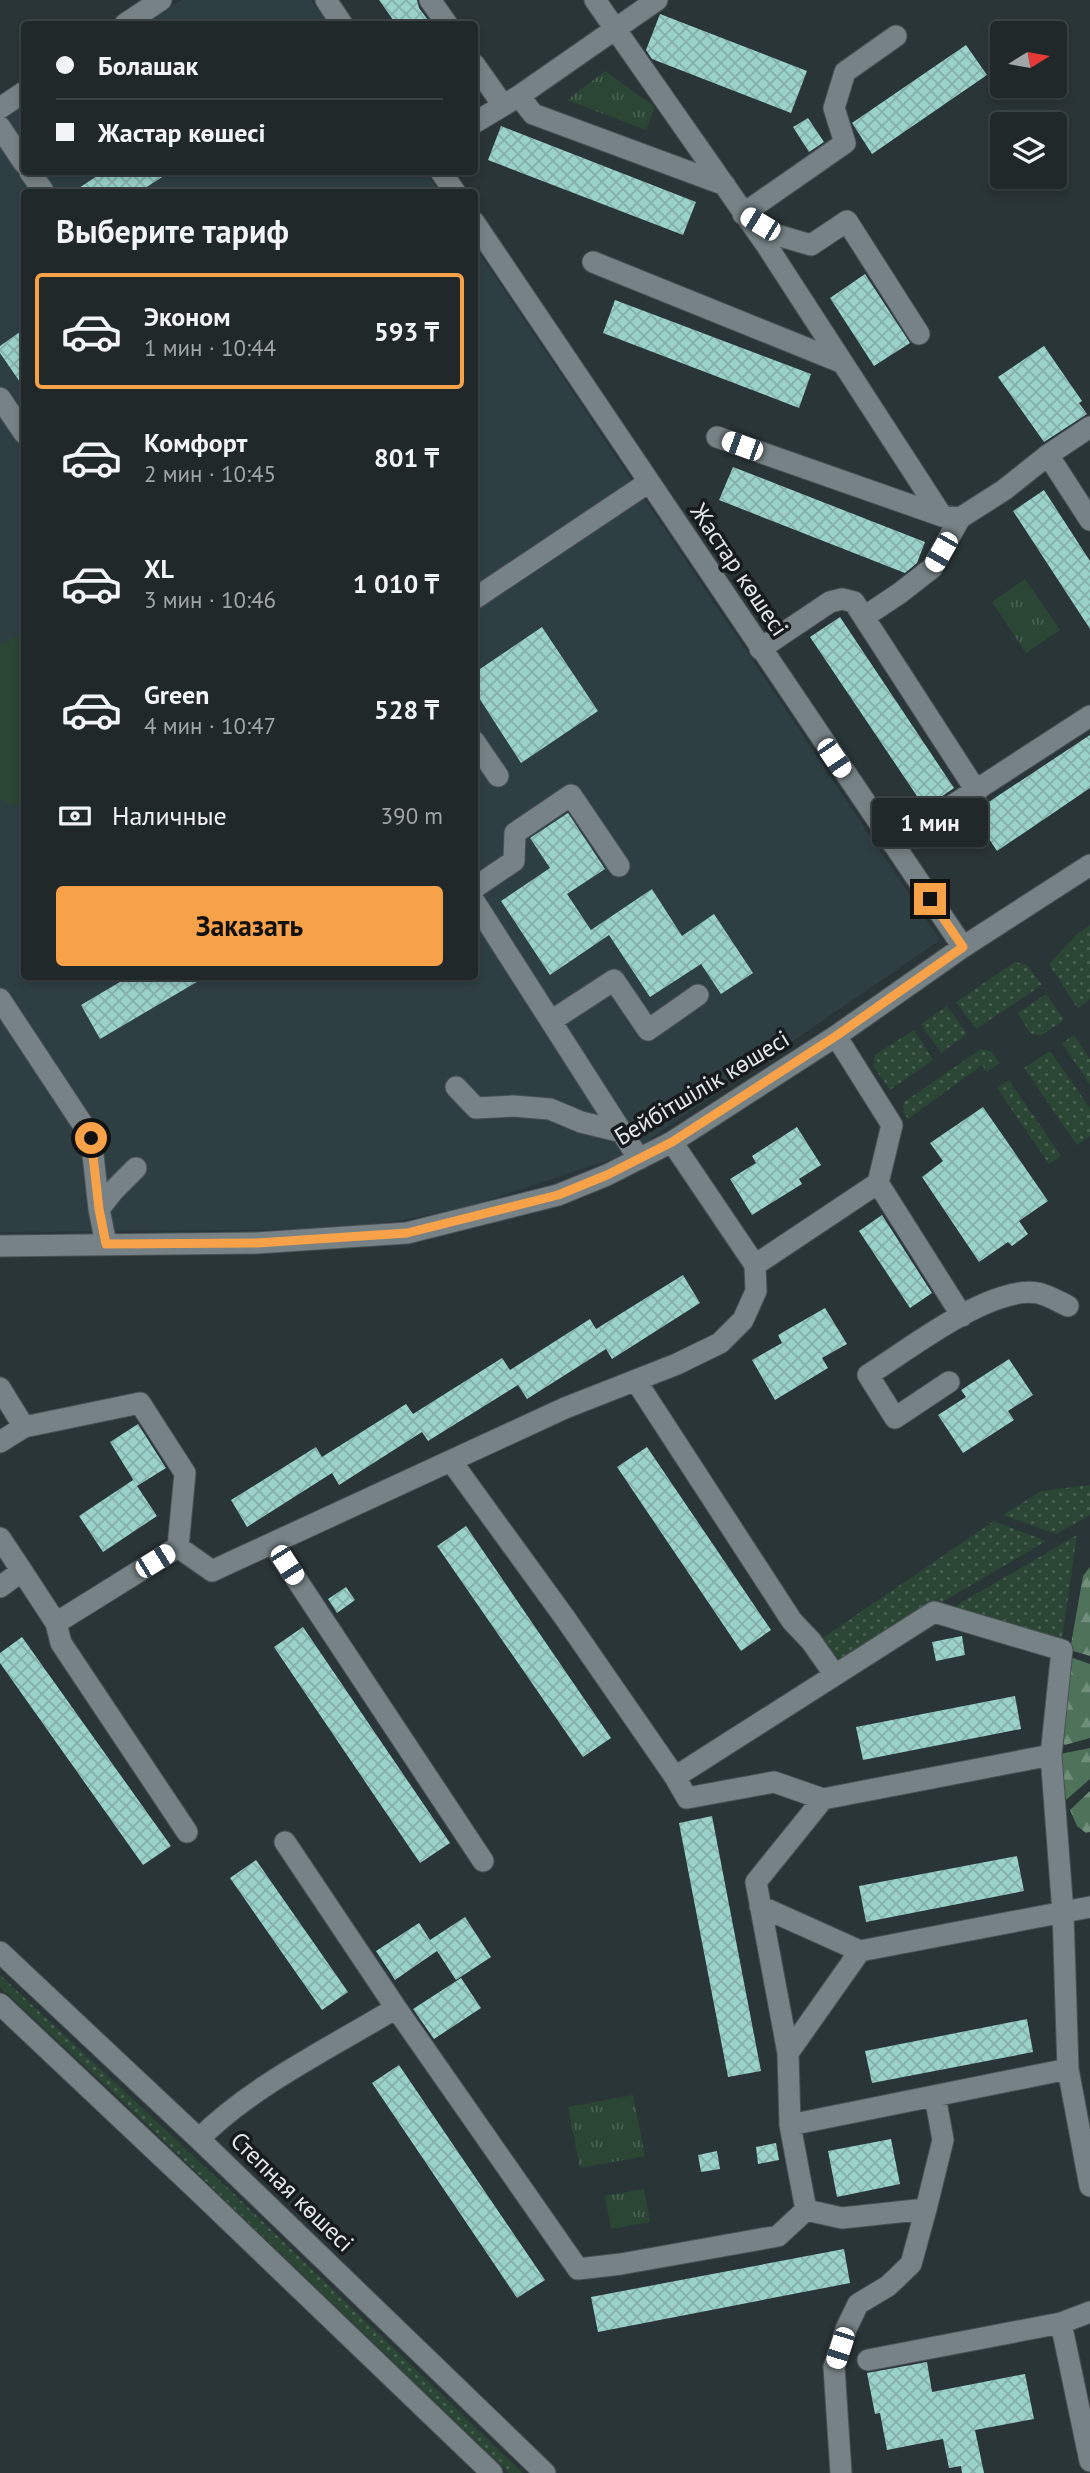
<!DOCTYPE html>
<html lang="ru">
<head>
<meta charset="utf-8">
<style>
  :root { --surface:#202829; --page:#2d3435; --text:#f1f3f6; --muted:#a2a6a8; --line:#3d4446; --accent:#f7a149 }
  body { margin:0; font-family:"PT Sans",sans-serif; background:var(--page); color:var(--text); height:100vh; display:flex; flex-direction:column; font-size:26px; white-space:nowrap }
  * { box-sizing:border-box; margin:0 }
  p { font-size:23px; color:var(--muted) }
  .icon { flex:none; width:38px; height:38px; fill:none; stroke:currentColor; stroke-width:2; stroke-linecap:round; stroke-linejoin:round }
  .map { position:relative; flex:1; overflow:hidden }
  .sheet { position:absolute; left:21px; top:189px; width:457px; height:791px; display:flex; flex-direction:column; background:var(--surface); border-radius:7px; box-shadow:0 4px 10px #0003,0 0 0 2px var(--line) }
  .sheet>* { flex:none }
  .guide { position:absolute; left:21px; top:21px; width:457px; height:154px; border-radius:7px; box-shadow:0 4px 10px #0003,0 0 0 2px var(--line); display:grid; align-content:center; height:154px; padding:0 35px; background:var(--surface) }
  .needle { width:46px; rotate:79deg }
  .tools { position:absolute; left:990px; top:21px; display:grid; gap:14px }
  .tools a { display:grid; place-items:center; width:77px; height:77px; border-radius:7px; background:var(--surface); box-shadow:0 4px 10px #0003,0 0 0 2px var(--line); font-size:35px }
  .end { position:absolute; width:32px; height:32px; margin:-16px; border:9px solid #f7a149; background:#111; box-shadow:0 0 0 4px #111 }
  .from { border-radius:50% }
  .bubble { position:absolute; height:49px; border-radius:7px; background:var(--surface); box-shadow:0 4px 10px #0003,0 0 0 2px var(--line); font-size:23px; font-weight:700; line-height:49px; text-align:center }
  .car { position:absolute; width:21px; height:42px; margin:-21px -10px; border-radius:9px; box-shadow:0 0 5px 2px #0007; background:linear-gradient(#fff 24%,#345 0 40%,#fff 0 76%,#345 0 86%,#fff 0) }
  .guide b { display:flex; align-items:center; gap:24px; height:66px; font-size:26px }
  .guide b+b { border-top:2px solid var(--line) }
  .guide i { width:18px; height:18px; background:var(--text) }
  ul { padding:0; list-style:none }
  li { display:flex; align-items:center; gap:21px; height:116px; margin:0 14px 10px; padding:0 21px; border:4px solid transparent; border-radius:7px }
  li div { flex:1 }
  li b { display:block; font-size:26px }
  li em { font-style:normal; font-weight:700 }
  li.selected { border-color:var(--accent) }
  li>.icon { width:63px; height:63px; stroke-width:1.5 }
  h2 { padding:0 35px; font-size:32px; line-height:84px }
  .pay { display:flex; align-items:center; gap:18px; height:77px; padding:0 35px; font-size:26px }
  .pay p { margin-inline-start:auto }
  .primary-button { display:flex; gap:14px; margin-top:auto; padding:14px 35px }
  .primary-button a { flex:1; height:80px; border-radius:7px; background:var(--accent); color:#111; font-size:28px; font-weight:700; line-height:80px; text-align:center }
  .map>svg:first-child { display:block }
  .built { fill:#2e3f44 }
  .grass { fill:url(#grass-dots) }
  .forest { fill:url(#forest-firs) }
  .park { fill:url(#park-tufts) }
  .pitch { fill:#2b4634 }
  .building { fill:url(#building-cross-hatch) }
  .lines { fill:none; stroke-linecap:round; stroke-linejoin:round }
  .minor-casing { stroke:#495154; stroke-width:23 }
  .minor { stroke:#768285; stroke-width:21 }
  .route { stroke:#f7a149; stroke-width:9 }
  .labels { text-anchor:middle; stroke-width:7; stroke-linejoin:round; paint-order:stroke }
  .street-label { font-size:24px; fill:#e2e8ea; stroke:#171b1d }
</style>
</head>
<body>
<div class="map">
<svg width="1090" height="2473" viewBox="0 0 1090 2473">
  <defs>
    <pattern id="grass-dots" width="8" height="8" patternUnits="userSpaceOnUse" patternTransform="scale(1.75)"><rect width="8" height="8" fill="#2b4634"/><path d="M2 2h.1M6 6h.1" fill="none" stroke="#496152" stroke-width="1.8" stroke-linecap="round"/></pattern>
    <pattern id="forest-firs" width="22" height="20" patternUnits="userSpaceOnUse" patternTransform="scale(1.75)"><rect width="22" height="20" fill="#4e735a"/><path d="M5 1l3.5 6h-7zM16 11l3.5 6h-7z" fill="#708e7a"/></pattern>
    <pattern id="park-tufts" width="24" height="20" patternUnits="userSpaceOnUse" patternTransform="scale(1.75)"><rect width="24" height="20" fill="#2b4634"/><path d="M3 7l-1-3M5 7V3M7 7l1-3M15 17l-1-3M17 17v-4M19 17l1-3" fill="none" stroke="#496152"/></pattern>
    <pattern id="building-cross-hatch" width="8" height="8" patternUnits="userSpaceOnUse" patternTransform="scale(1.75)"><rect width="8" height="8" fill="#9ad2ca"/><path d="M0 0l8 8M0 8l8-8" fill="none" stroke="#84afa9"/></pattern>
  </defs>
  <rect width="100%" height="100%" fill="#2a3537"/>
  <path class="built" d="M182,0h129l17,24h-184z
    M24,105v67h402l14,20h-416v784h450v-731l466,695 -294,202 -28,15 -147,49 -68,14 -69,9 -334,3v-1110z"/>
  <path class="grass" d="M1090,925v74l-12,10 -29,-45 29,-31z
    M1015,962l12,3 15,20 -66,44 -20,-27z
    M1046,994l18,26 -24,16 -10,-3 -12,-20z
    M947,1006l20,28 -26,19 -20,-29z
    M914,1030l19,30 -43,30 -17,-24 2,-11z
    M1074,1035l16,24v26l-28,-42z
    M981,1049l10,2 9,12 -13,9 -5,-7 -74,54 -5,-7 1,-10z
    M1050,1051l40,57v28l-13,9 -53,-77z
    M1009,1080l52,76 -12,8 -52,-76z
    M1090,1485v30l-34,19 -53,-19 38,-24z
    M994,1521l52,20 -202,119 -15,-4 -11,-15z
    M1077,1535l-16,112 -114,-36z
    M0,1975l231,216 292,282h-14l-392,-377 -117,-109z"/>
  <path class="forest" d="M1090,1567v89l-20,-6 13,-74z
    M1073,1658l17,6v74l-25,7 -5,-4 7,-80z
    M1090,1748v31l-24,21 -6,-46z
    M1090,1791v41l-4,1 -9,-7 -7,-16z"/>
  <path class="park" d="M605,71l50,36 -9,23 -79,-30z
    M1025,579l35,51 -34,23 -34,-51z
    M633,2095l12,61 -65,12 -12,-61z
    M644,2189l6,33 -39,7 -6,-33z"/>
  <path class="pitch" d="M24,632v173l-10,1 -14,-6v-155z"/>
  <path class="building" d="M379,0h38l2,8 12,16h-35z
    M660,14l147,57 -16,42 -139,-54 -6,-9z
    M966,45l21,30 -115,79 -20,-31z
    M808,118l16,24 -15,10 -16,-25z
    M501,126l195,76 -13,33 -195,-75z
    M103,172h67l-31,20h-66z
    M865,274l45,69 -36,23 -44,-68z
    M615,300l196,74 -12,34 -196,-75z
    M24,329v59l-24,-35v-7z
    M1044,346l38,55 -3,2 8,11 -43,28 -46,-65z
    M733,467l192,75 -8,21 -12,10 -186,-73z
    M1044,490l46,71v68l-77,-118z
    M840,617l114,171 -29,20 -115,-171z
    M542,627l56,84 -77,52 -47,-73v-17z
    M1090,735v53l-93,63 -25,-38z
    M568,813l37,56 -38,25 24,36 61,-41 30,47 32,-22 39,59 -32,21 -20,-30 -51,33 -41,-62 -59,40 -49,-74 49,-33 -20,-30z
    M130,976h77l-107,63 -19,-34z
    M983,1107l65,94 -29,20 9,13 -16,12 -4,-4 -29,20 -57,-85 21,-16 -13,-18z
    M797,1127l24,38 -22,14 3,5 -50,31 -22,-36 26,-16 -4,-7z
    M882,1215l50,78 -22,15 -51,-77z
    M683,1275l17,28 -88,56 -6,-10 -79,50 -9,-14 -90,56 -6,-9 -83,53 -7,-12 -85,54 -16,-27 85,-53 6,10 84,-53 7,10 89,-56 8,12 80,-51 6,10z
    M825,1308l22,36 -25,14 6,10 -53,32 -23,-40 30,-17 -4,-8z
    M1009,1359l24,36 -25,16 6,9 -51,33 -25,-38 28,-18 -5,-7z
    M138,1424l28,44 -29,18 -27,-44z
    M647,1447l124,183 -30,21 -124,-184z
    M133,1480l24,36 -54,36 -24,-36z
    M466,1526l145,212 -28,19 -146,-211z
    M346,1587l9,13 -18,13 -9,-14z
    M303,1627l147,216 -30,20 -146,-216z
    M962,1636l3,19 -29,6 -4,-19z
    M22,1637l149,209 -28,19 -143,-202v-10z
    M1015,1696l6,33 -158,31 -7,-33z
    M712,1816l49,255 -33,6 -49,-254z
    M1017,1856l7,35 -158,31 -7,-36z
    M256,1860l92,132 -26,18 -92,-132z
    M465,1917l26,40 -35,23 -19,-29 -42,29 -19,-29 43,-28 11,17z
    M461,1978l20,30 -47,31 -21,-30z
    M1027,2019l6,33 -161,31 -7,-32z
    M399,2065l146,215 -28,18 -145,-215z
    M891,2139l9,45 -63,13 -9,-46z
    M776,2143l3,17 -21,4 -2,-17z
    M717,2151l3,18 -19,3 -3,-17z
    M844,2249l6,34 -252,49 -7,-35z
    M927,2362l5,30 93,-18 9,45 -59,11 9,43h-22l-1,-7 -12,2 -6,-29 -56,11 -7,-37 -5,1 -8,-41z"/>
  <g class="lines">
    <defs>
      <path id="minor" d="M326,0l16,24
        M430,0l17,24
        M595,0l172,246 175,270 18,2
        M125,24l36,-24
        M896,36l-51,36 -11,36 11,35 -102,71 34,21 34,10 36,-24 72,113
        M474,64l29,41
        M519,96l14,18 192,71
        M0,108l24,-16
        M474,123l45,-27 138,-96
        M0,127l24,36
        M30,172l14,20
        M441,172l14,20
        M474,222l489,725
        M593,262l250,101
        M0,398l24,35
        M717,437l225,79
        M1048,455l42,65
        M474,599l175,-117
        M864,617l36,-24 32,-25 28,-50 44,-28 44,-35 42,-28
        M760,649l70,-47 12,-3 12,3 123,190
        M474,741l24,35
        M893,844l197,-128
        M474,888l40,-27 1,-28 56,-38 48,71
        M474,901l165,258
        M0,999l91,138 8,72 7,35
        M551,1021l63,-41 34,50 50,-35
        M456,1087l20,21 37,-2 37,3 31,13 41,10
        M672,1142l83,123
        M878,1183l84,133
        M99,1209l15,-19 22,-22
        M0,1246l257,-3 150,-10 151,-38 49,-20 65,-33 164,-106 127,-89 127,-82
        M636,1381l156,240 19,20 24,34
        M949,1382l-54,36 -27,-43c42,-26 122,-90 170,-82 10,2 21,9 30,13
        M0,1388l24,39
        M0,1442l24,-15 116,-24 45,70 -7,74
        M451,1461l114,157 110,159 259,-165 128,38 -11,105 12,158 5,156
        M0,1538l22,33
        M273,1544l210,317
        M0,1587l22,-16 34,52 5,20 126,189
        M56,1623l122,-76 34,24 353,-163 112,-44 43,-21 23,-23 13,-29 -1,-26 123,-82 14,-58 -56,-89
        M675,1777l12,21 87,-16 49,17 228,-44
        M285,1842l111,166 182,261 43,-5 157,-28 28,-26 -16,-85 278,-56 22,117
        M760,1906l100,45
        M0,1952l199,187 346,334
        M0,2004l195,184 297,285
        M788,2053l-32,-171 67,-83
        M790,2125l-2,-72 72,-102 230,-44
        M199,2139c52,-53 133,-92 197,-131
        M806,2210l36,8 84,-9 17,-69 -8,-44
        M1061,2323l29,138
        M868,2360l193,-37 29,-11
        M841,2473l-7,-106 12,-38 12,-25 30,-18 23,-22 15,-55"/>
    </defs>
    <use href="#minor" class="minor-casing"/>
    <use href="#minor" class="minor"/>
  </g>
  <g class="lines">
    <path class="route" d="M91,1138l8,71 7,35 151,-1 150,-10 151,-38 49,-20 65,-33 164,-106 127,-89 -33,-48"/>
  </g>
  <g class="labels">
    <g class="street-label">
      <text transform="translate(739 570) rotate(56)" y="8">Жастар көшесі</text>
      <text transform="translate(702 1088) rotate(-31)" y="8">Бейбітшілік көшесі</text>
      <text transform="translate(292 2192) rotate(44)" y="8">Степная көшесі</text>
    </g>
  </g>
</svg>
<div class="tools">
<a><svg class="needle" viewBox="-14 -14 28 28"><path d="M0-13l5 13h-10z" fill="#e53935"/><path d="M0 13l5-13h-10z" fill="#a2a6a8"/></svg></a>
<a><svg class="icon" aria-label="layers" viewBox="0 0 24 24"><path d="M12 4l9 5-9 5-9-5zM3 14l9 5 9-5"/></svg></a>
</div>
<i class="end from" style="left:91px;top:1138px"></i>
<i class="end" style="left:930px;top:899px"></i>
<div class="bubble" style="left:872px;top:798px;width:116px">1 мин</div>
<i class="car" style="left:760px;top:224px;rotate:301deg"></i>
<i class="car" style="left:742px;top:446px;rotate:290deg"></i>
<i class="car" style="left:941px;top:552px;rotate:210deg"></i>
<i class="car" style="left:834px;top:758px;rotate:146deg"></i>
<i class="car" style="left:155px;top:1561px;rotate:58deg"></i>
<i class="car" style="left:287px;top:1565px;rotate:147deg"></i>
<i class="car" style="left:840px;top:2348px;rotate:198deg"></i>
<div class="guide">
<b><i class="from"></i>Болашак</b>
<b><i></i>Жастар көшесі</b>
</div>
<section class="sheet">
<h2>Выберите тариф</h2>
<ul>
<li class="selected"><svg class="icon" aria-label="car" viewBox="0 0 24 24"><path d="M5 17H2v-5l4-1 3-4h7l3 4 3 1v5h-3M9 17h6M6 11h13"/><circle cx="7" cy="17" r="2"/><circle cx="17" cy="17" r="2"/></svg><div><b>Эконом</b><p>1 мин · 10:44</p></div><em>593 ₸</em></li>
<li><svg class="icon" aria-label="car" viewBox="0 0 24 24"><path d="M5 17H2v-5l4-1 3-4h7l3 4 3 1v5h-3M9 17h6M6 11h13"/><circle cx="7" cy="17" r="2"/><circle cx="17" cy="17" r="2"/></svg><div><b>Комфорт</b><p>2 мин · 10:45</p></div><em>801 ₸</em></li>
<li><svg class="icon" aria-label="car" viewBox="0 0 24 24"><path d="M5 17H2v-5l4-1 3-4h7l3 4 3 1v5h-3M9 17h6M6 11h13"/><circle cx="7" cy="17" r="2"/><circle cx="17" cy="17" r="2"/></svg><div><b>XL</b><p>3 мин · 10:46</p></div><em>1 010 ₸</em></li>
<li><svg class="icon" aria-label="car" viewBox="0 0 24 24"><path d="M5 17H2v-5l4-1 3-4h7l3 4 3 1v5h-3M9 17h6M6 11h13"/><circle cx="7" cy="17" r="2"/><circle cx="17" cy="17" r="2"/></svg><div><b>Green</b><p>4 мин · 10:47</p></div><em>528 ₸</em></li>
</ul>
<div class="pay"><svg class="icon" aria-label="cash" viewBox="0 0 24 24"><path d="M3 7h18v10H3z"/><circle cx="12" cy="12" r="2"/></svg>Наличные<p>390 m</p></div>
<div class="primary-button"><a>Заказать</a></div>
</section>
</div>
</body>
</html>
